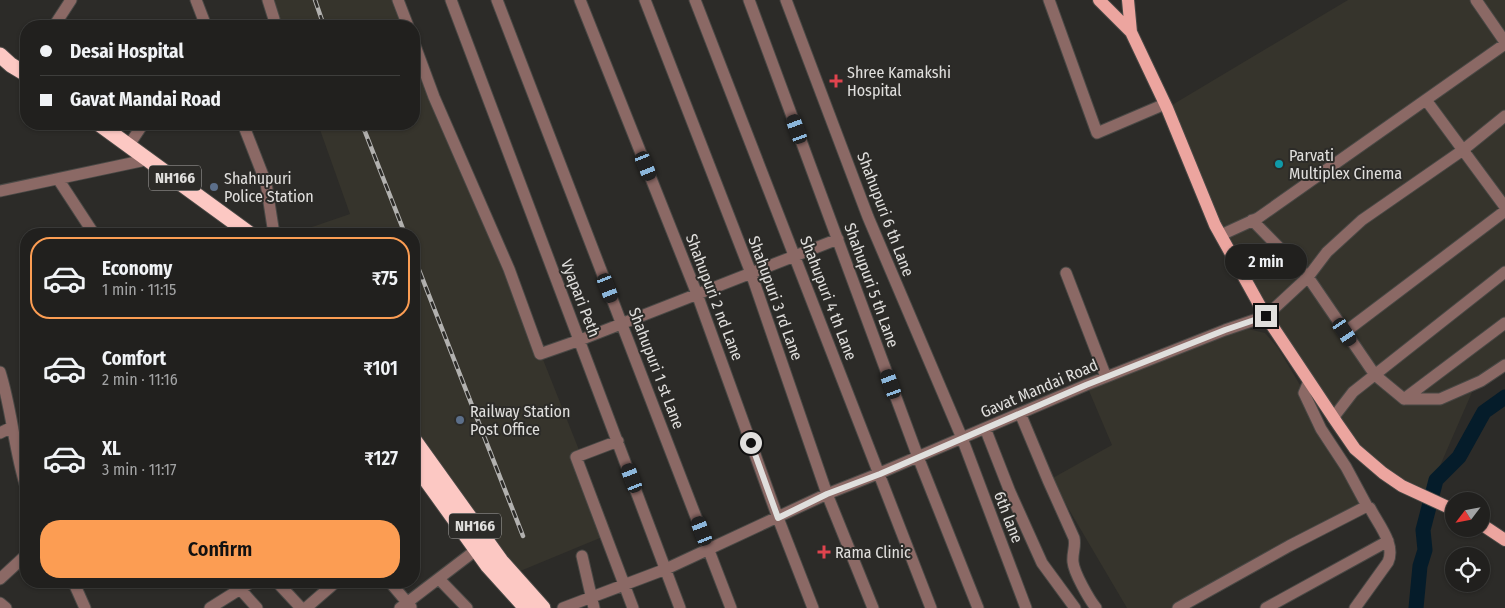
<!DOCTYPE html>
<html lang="en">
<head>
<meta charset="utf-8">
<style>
  :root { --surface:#21201e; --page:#292827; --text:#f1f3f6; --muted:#a2a3a4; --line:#3e3e3c; --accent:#fc9d53 }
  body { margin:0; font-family:"Fira Sans Condensed",sans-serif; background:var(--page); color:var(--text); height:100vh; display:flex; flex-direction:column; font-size:19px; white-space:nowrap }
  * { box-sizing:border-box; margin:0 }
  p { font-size:16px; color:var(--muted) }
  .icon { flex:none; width:28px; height:28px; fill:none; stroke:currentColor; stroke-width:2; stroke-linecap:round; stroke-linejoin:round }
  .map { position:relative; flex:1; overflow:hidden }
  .drawer { position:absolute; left:20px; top:228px; width:400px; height:360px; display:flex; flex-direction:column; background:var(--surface); border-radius:20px; box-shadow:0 1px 4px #0004,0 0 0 1px var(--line) }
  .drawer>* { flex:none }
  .top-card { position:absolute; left:20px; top:20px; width:400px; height:110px; border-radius:20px; box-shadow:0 1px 4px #0004,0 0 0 1px var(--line); display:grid; align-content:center; height:110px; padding:0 20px; background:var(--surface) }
  .needle { width:32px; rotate:238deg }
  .buttons { position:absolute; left:1445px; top:492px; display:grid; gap:10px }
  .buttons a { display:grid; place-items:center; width:45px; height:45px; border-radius:50%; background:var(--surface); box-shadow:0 1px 4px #0004,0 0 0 1px var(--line); font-size:25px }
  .end { position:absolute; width:22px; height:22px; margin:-11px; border:6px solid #e0dfdd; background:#111; box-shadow:0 0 0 2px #111 }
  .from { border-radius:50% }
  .bubble { position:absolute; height:35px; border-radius:18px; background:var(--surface); box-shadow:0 1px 4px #0004,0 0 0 1px var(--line); font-size:16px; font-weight:600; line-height:35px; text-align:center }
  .car { position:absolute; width:15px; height:30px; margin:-15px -8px; border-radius:6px; box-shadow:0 0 4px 1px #0007; background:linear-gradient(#222 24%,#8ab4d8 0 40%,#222 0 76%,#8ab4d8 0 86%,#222 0) }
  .top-card b { display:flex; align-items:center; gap:18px; height:48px; font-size:19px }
  .top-card b+b { border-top:1px solid var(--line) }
  .top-card i { width:12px; height:12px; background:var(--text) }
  ul { padding:9px 0 0; list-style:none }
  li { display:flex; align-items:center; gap:15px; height:82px; margin:0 10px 8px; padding:0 10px; border:2px solid transparent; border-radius:20px }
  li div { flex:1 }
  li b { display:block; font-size:19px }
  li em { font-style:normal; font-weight:600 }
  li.on { border-color:var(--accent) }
  li>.icon { width:45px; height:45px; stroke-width:1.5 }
  .cta { display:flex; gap:10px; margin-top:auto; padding:10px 20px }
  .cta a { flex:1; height:58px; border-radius:20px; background:var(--accent); color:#111; font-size:20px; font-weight:600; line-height:58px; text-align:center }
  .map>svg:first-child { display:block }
  .built { fill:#36342c }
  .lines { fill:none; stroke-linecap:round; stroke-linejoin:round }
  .river { stroke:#051c2a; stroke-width:15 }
  .minor-casing { stroke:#494845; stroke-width:13 }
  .major-casing { stroke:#494845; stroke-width:14 }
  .highway-casing { stroke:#494845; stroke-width:17 }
  .minor { stroke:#8b6965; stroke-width:11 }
  .major { stroke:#eca59f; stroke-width:12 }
  .highway { stroke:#fcc8c3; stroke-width:15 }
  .rail-casing { stroke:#b2b1af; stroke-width:4.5 }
  .rail { stroke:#2c2b28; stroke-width:2.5; stroke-dasharray:8; stroke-linecap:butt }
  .route { stroke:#e0dfdd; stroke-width:6 }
  .health-dot { fill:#e0444e; stroke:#2c2b28; stroke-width:2 }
  .culture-dot { fill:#0f9aa8; stroke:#2c2b28; stroke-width:2 }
  .service-dot { fill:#5c6f8a; stroke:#2c2b28; stroke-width:2 }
  .labels { text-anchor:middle; stroke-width:4; stroke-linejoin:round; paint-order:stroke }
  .shield { fill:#2c2b28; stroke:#aaa9a7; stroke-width:1 }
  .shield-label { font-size:15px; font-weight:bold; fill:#e0dfdd }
  .poi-label { font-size:16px; fill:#e0dfdd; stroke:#2c2b28; text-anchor:start }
  .street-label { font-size:16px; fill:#e0dfdd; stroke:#2c2b28 }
</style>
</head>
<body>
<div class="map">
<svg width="1505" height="608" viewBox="0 0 1505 608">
  <rect width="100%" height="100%" fill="#2c2b28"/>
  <path class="built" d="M273,0h127l10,26h-128z
    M1348,0h157v364l-29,19 -50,115 -68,-47 -143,-226 -48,-117z
    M414,35l198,498 -99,41 -99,-134v-206h-127l28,-8 35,-12 -32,-90h96z
    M1248,329l17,4 13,15 54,91 34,68 -76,46 -100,55h-63l-76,-129 61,-34 -25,-59 140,-53z"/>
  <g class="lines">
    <path class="river" d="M1416,608l4,-42 5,-16 -2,-20 13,-50 23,-23 25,-45 21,-15"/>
    <defs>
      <path id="minor" d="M196,0l10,26
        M268,0l6,19 -2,7
        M398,0l10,26
        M451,0l229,608
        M497,0l234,608
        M580,0l117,294 81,224 35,90
        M645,0l106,273 76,221 46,114
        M695,0l236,608
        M749,0l169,457 60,151
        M786,0l82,217 94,221 64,170
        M1049,0l48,133 68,-29
        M1476,0l29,42
        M54,26l17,-26
        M414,43l20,54 75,172 31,85 40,-14 258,-101
        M1426,100l79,107
        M243,124l23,59 8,51
        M129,145l14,-21
        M58,179l36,55
        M0,191l141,-30
        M1252,220l56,57 67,98 29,24 101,-76
        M1221,235l37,-17 247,-174
        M1066,273l40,104
        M1345,332l160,-121
        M0,372c12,38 14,78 26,115
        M1309,381l-5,12 17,36 25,38 21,39
        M1404,399h36l41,-18 24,-16
        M1020,413l28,67 26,58c2,9 -2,15 -1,24 1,11 16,37 23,46
        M1333,418l20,-26 152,-120
        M985,428l25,64 32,71 33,45
        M0,433l12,-6
        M618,441l-42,16 57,151
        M582,556l12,52
        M0,579l26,-24
        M439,579l28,29
        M73,581l12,27
        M276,581l25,27
        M389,581l22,26
        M240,589l17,19
        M0,603l6,5
        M210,608l43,-27
        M306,608l31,-27
        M400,608l76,-58
        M563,608l103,-39 161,-75 53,-21 206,-88 139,-55 41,-14 42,-39 19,-25 35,-32 101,-70 42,-34
        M1178,608l111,-62 78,-40 3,2c8,16 26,36 18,54l-33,46
        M1266,608l122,-67"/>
      <path id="major" d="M1099,0l32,32 36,76 48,117 50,90 72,108 18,26 28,24 19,13 52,24
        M1128,0l3,32
        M1481,524l24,16"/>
      <path id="highway" d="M0,55l11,10 15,9
        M99,124l151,110
        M414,440l87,121 42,47
        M414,463l74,103 38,42"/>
    </defs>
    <use href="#minor" class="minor-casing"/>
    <use href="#major" class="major-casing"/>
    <use href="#highway" class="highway-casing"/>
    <use href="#minor" class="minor"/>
    <use href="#major" class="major"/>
    <use href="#highway" class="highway"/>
    <defs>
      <path id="rail" d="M315,0l9,26
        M362,124l43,110
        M414,257l109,279"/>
    </defs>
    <use href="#rail" class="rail-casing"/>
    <use href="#rail" class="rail"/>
  </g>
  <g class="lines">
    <path class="route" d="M751,443l27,75 49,-24 53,-20 206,-89 139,-55 41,-14"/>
  </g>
  <g class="health-dot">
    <path d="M833.5 73.5h5v5h5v5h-5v5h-5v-5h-5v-5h5z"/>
    <path d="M821.5 544.5h5v5h5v5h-5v5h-5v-5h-5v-5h5z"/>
  </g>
  <circle class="culture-dot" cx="1279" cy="164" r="5"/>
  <g class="service-dot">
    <circle cx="214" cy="187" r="5"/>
    <circle cx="460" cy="420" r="5"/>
  </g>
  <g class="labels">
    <g class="shield">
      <rect x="149" y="165.5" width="52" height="25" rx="4"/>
      <rect x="449" y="513.5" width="52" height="25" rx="4"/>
    </g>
    <g class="shield-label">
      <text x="175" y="183">NH166</text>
      <text x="475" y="531">NH166</text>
    </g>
    <g class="poi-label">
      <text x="847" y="78">Shree Kamakshi<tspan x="847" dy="18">Hospital</tspan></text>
      <text x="1289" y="161">Parvati<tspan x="1289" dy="18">Multiplex Cinema</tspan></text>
      <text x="224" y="184">Shahupuri<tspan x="224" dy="18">Police Station</tspan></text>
      <text x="470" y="417">Railway Station<tspan x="470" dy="18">Post Office</tspan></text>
      <text x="835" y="558">Rama Clinic</text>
    </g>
    <g class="street-label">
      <text transform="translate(886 214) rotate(69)" y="6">Shahupuri 6 th Lane</text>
      <text transform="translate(872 285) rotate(70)" y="6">Shahupuri 5 th Lane</text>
      <text transform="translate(715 297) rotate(69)" y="6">Shahupuri 2 nd Lane</text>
      <text transform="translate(581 298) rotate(69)" y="6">Vyapari Peth</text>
      <text transform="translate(776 298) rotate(70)" y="6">Shahupuri 3 rd Lane</text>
      <text transform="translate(829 298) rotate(69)" y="6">Shahupuri 4 th Lane</text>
      <text transform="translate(657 368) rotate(69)" y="6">Shahupuri 1 st Lane</text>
      <text transform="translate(1039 388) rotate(-23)" y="6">Gavat Mandai Road</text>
      <text transform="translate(1009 517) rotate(69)" y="6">6th lane</text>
    </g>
  </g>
</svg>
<div class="buttons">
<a><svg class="needle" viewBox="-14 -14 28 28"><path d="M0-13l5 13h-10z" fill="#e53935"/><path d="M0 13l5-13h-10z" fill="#a2a3a4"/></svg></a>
<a><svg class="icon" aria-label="locate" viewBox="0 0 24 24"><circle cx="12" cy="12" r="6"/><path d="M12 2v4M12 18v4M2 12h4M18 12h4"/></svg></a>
</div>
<i class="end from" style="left:751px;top:443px"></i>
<i class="end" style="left:1266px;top:316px"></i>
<div class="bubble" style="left:1225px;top:244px;width:82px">2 min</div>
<i class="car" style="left:797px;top:129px;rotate:340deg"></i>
<i class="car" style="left:646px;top:166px;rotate:158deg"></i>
<i class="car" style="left:608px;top:288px;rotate:159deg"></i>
<i class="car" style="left:1345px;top:332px;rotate:146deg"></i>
<i class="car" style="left:891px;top:384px;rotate:340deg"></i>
<i class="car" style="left:632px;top:478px;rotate:339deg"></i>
<i class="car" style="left:702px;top:531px;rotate:339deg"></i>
<div class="top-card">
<b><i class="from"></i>Desai Hospital</b>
<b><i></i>Gavat Mandai Road</b>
</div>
<section class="drawer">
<ul>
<li class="on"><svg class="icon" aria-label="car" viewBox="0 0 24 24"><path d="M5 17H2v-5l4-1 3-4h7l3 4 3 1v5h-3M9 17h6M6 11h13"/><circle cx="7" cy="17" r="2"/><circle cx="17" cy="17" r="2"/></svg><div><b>Economy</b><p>1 min · 11:15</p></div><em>₹75</em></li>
<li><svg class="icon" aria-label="car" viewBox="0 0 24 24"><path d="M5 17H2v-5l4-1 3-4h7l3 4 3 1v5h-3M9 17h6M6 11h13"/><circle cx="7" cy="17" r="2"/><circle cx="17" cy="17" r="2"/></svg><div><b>Comfort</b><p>2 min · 11:16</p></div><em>₹101</em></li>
<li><svg class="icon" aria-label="car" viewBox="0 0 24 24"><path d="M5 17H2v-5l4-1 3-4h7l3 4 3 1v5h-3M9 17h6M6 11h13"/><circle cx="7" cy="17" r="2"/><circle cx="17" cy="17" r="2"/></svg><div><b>XL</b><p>3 min · 11:17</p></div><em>₹127</em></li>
</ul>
<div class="cta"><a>Confirm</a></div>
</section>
</div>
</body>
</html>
